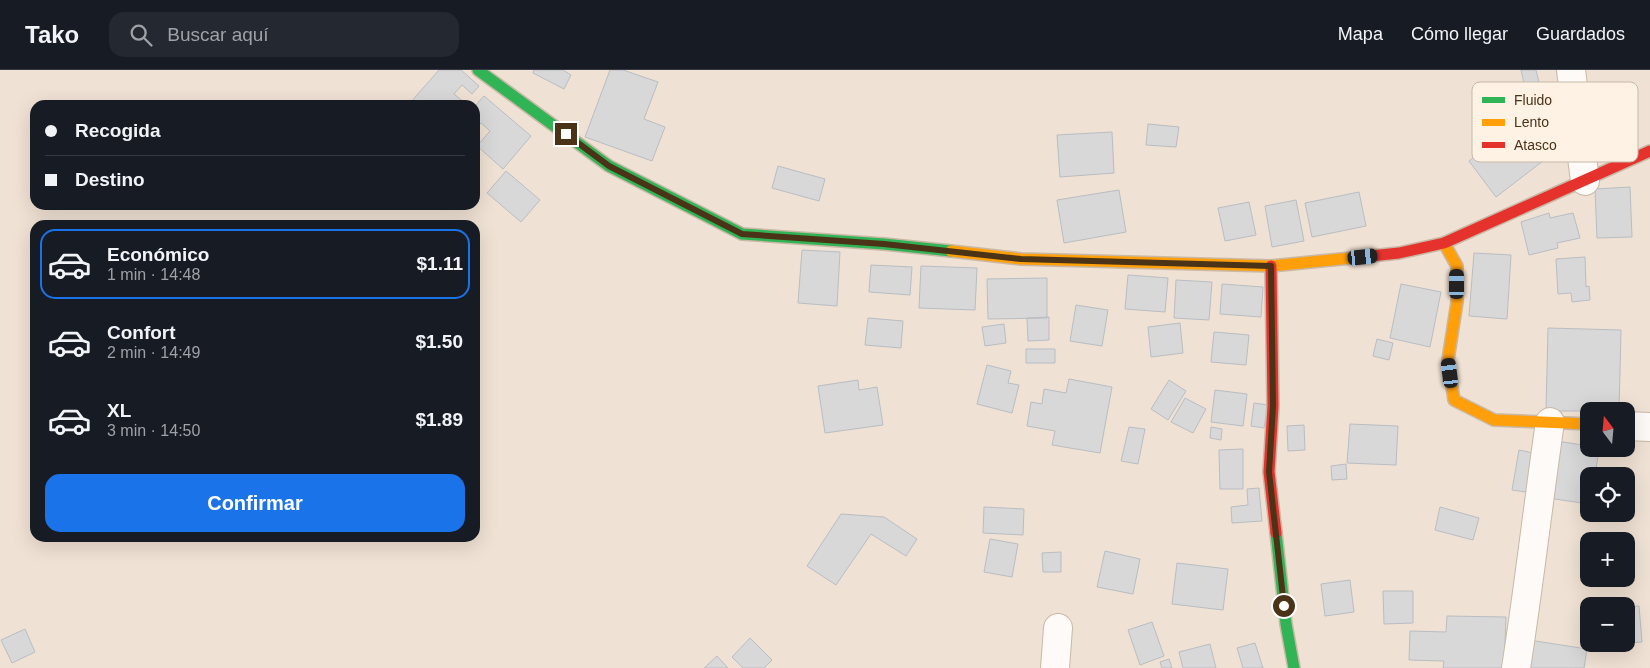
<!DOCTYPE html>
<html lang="es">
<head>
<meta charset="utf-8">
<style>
  :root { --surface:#171b24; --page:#242831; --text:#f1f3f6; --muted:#9ea1a6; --line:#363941; --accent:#1a73e8 }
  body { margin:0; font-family:Arial,sans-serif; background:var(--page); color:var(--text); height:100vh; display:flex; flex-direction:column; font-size:19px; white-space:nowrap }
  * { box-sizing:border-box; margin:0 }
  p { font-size:16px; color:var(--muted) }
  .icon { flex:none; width:28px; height:28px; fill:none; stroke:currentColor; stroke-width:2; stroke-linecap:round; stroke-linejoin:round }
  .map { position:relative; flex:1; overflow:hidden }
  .drawer { position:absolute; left:30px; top:150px; width:450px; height:322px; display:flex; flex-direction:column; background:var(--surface); border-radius:15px; box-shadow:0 5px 20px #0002 }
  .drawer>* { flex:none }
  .banner { position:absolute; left:30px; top:30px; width:450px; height:110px; border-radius:15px; box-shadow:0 5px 20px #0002; display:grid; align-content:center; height:110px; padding:0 15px; background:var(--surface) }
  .needle { width:32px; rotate:344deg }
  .controls { position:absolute; left:1580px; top:332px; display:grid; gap:10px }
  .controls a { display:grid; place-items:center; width:55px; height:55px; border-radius:10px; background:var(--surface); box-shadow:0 5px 20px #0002; font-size:25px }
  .end { position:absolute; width:22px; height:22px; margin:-11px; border:6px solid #4a3316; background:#fff; box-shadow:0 0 0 2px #fff }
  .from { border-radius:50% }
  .car { position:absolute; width:15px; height:30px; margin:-15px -8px; border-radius:6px; box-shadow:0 0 4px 1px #0007; background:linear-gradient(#222 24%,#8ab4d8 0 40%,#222 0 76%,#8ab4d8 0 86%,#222 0) }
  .banner b { display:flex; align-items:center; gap:18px; height:48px; font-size:19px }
  .banner b+b { border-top:1px solid var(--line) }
  .banner i { width:12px; height:12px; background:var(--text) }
  ul { padding:9px 0 0; list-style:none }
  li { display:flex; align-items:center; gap:15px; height:70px; margin:0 10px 8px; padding:0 5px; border:2px solid transparent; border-radius:15px }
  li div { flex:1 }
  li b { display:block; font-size:19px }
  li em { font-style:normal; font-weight:600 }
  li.on { border-color:var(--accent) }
  li>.icon { width:45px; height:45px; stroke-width:1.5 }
  .action { display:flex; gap:10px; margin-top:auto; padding:10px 15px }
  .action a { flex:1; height:58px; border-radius:15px; background:var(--accent); color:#fff; font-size:20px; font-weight:600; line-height:58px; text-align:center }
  header { display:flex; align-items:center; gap:30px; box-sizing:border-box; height:70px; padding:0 25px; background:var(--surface); border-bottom:1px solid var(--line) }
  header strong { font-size:24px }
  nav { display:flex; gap:28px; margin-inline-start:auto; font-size:18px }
  .search { width:350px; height:45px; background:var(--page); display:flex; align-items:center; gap:12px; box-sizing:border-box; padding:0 18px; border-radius:15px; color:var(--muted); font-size:19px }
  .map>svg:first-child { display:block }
  .building { fill:#d8d8d9; stroke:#b9bdc2 }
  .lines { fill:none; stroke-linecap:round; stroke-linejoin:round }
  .street-casing { stroke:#c9b8a5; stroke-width:30 }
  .fast-casing { stroke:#c9b8a5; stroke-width:14 }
  .slow-casing { stroke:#c9b8a5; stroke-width:14 }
  .jam-casing { stroke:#c9b8a5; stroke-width:14 }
  .street { stroke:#fdfaf8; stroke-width:28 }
  .fast { stroke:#30b455; stroke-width:11 }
  .slow { stroke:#ff9f0a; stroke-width:11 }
  .jam { stroke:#e5322d; stroke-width:11 }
  .route { stroke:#4a3316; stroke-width:6 }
  .key { fill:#fdf2e4; stroke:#c7b9a6; stroke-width:1 }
  .key-label { font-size:14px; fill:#4a3316 }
</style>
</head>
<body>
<header>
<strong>Tako</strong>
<div class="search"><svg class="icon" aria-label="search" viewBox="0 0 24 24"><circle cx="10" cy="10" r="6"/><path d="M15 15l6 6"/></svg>Buscar aquí</div>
<nav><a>Mapa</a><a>Cómo llegar</a><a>Guardados</a></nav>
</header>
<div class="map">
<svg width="1650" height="598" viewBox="0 0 1650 598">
  <rect width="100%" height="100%" fill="#efe1d3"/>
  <path class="building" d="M439,0h22l18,16 -7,8 -10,-9 -8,9 11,9 -2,2h-50l-3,-2z
    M534,0h29l8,5 -7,14 -31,-16z
    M610,0h13l35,12 -14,37 21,8 -13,34 -67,-24z
    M1521,0h15l11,45 -15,4z
    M484,26l47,40 -28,33 -26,-23 13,-15 -9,-8 -6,7v-24z
    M1148,54l31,3 -3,20 -30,-2z
    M1112,62l2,41 -54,4 -3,-42z
    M1521,63l22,28 -47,36 -27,-36 29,-22 5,7z
    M778,96l47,13 -6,22 -47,-13z
    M506,101l34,29 -19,22 -34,-29z
    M1630,117l2,50 -35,1 -2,-49z
    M1119,120l7,42 -62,11 -7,-43z
    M1359,122l7,34 -54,11 -7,-34z
    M1296,130l8,41 -32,6 -7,-41z
    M1249,132l7,33 -31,6 -7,-33z
    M1549,143l1,5 23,-5 7,25 -23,5 1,5 -29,7 -8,-33z
    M802,180l38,2 -3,54 -39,-3z
    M1474,183l37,2 -4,64 -38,-3z
    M1585,187l1,30 3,-1 1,14 -18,2 -1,-9 -13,1 -2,-35z
    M871,195l41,2 -2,28 -41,-3z
    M921,196l56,2 -2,42 -56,-2z
    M1128,205l40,3 -3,34 -40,-3z
    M1047,208v40l-59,1 -1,-40z
    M1176,210l36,2 -3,38 -35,-2z
    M1222,214l41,3 -2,30 -41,-3z
    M1401,214l40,8 -11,55 -40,-9z
    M1076,235l32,5 -6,36 -32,-5z
    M1049,247v23l-21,1 -1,-23z
    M868,248l35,3 -2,27 -36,-3z
    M1180,253l3,30 -32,4 -3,-30z
    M1004,254l2,19 -21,3 -3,-19z
    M1548,258l73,2 -2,81h-73z
    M1214,262l35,3 -3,30 -35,-3z
    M1377,269l16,4 -4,17 -16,-4z
    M1026,279h29v14h-29z
    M987,295l24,6 -3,12 11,2 -7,28 -35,-9z
    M1069,309l43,8 -12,66 -48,-8 3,-14 -28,-5 4,-24 11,2 2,-15 22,4z
    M858,310l1,10 18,-3 6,38 -58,8 -7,-47z
    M1169,310l17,11 -18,29 -17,-11z
    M1215,320l32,4 -4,32 -32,-4z
    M1185,328l21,11 -13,24 -22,-11z
    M1254,333l14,2 -4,23 -13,-2z
    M1350,354l48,2 -2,39 -49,-2z
    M1304,355l1,25 -17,1 -1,-25z
    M1129,357l16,2 -7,35 -17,-3z
    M1211,357l11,2 -1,11 -11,-2z
    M1557,371l32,5v3h10l-4,27h-6v28l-41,-6z
    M1243,379v40h-23l-1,-39z
    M1519,380l14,3 -7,39 -14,-2z
    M1346,394l1,15 -15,1 -1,-14z
    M1259,418l3,33 -30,2 -1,-16 17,-2 -1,-16z
    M984,437l40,2 -1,26 -40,-2z
    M1440,437l39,11 -6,22 -38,-10z
    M841,444l43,3 33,22 -11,17 -35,-22 -35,51 -29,-19z
    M990,469l28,5 -6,33 -28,-5z
    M1105,481l35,8 -7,35 -36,-7z
    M1061,482v20h-18l-1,-19z
    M1177,493l51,6 -5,41 -51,-6z
    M1350,510l4,32 -29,4 -4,-32z
    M1383,521h30v32l-29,1z
    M1639,536l3,36 -16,1v-36z
    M1447,546l59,1 -2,51h-61l1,-7 -35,-1 1,-29 36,1z
    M1152,552l12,34 -24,9 -12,-35z
    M25,559l10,23 -23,11 -11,-23z
    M750,568l22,22 -8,8h-21l-11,-11z
    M1529,570l58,9 -3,19h-59z
    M1255,573l8,25h-20l-6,-20z
    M1210,574l6,24h-33l-4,-16z
    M717,586l11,12h-24z
    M1169,589l3,9h-10l-2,-6z"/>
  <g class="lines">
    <defs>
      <path id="street" d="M1571,0l14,111
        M1626,356l24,1
        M1055,598l3,-40
        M1516,598c13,-82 22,-164 34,-246"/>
      <path id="fast" d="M478,0l131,96 133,68 142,10 67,7
        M1276,463l10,91 8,44"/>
      <path id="slow" d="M1444,173l13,23v36l-9,58 6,40 40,20 95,4
        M951,181l70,8 250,7 90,-9"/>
      <path id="jam" d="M1361,187l38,-4 45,-10 206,-92
        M1271,196l2,140 -4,66 7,61"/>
    </defs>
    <use href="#street" class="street-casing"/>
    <use href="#fast" class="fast-casing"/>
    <use href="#slow" class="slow-casing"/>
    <use href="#jam" class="jam-casing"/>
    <use href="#street" class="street"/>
    <use href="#fast" class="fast"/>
    <use href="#slow" class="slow"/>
    <use href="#jam" class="jam"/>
  </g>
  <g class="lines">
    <path class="route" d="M566,64l43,32 133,68 142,10 137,15 250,7 2,140 -4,66 15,134"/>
  </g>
  <rect x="1472" y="12" width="166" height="80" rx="8" class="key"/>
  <rect x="1482" y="27" width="23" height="6" fill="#30b455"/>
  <rect x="1482" y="49" width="23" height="7" fill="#ff9f0a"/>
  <rect x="1482" y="72" width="23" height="6" fill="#e5322d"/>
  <g class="key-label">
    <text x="1514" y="35">Fluido</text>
    <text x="1514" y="57">Lento</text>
    <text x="1514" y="80">Atasco</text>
  </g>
</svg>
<div class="controls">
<a><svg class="needle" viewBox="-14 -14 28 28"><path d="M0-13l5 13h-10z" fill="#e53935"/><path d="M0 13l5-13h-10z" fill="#9ea1a6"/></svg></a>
<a><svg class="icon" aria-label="locate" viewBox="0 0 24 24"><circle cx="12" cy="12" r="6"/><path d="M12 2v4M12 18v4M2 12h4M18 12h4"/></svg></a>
<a>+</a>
<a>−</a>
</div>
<i class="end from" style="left:1284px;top:536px"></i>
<i class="end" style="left:566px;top:64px"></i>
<i class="car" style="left:1363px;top:187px;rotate:84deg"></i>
<i class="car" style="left:1457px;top:214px;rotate:0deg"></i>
<i class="car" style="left:1450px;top:303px;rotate:353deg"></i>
<div class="banner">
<b><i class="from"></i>Recogida</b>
<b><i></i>Destino</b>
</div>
<section class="drawer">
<ul>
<li class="on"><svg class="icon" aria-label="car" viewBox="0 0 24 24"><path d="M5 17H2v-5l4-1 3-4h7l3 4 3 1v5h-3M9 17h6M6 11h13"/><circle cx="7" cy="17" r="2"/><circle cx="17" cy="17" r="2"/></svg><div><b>Económico</b><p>1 min · 14:48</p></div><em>$1.11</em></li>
<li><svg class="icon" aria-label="car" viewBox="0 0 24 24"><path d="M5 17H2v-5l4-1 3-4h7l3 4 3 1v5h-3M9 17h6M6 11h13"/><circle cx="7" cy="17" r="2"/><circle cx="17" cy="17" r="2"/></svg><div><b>Confort</b><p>2 min · 14:49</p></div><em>$1.50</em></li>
<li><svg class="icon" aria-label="car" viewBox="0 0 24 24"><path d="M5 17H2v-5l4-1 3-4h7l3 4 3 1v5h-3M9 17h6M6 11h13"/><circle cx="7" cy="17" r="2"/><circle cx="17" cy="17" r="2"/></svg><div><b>XL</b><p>3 min · 14:50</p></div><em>$1.89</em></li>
</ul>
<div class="action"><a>Confirmar</a></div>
</section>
</div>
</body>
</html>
